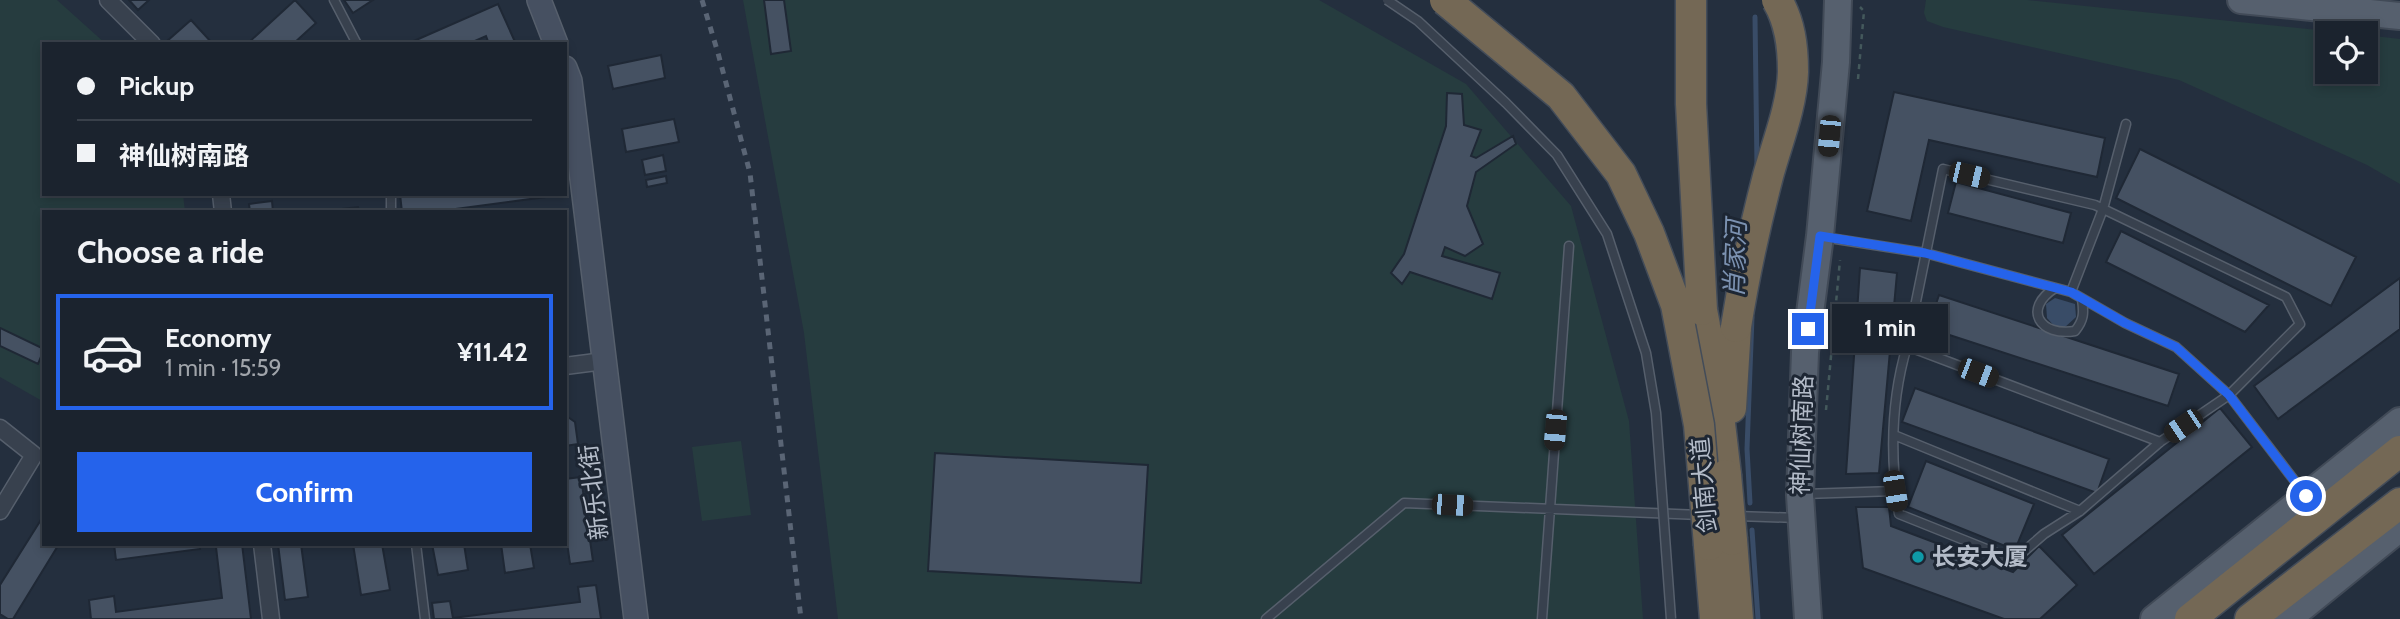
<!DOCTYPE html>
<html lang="en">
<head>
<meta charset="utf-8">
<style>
  :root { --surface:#1b232e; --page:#242b36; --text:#f1f3f6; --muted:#a0a4aa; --line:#39404a; --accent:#2563eb }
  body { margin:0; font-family:Cabin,"Noto Sans SC",sans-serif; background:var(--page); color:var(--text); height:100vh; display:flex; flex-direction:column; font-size:26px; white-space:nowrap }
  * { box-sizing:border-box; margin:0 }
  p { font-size:23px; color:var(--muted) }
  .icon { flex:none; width:38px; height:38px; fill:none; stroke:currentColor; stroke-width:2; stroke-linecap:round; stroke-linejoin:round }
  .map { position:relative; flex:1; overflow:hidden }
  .sheet { position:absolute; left:42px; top:210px; width:525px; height:336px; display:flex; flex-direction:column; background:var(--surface); border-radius:0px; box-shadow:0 4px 10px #0003,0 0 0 2px var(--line) }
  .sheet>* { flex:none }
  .guide { position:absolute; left:42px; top:42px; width:525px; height:154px; border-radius:0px; box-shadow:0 4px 10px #0003,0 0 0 2px var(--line); display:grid; align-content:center; height:154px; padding:0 35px; background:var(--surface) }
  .controls { position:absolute; left:2315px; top:21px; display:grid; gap:14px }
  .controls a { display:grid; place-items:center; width:63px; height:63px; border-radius:0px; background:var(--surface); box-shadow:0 4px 10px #0003,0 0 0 2px var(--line); font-size:35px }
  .end { position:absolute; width:32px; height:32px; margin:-16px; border:9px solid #2563eb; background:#fff; box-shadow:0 0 0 4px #fff }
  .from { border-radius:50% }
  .bubble { position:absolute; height:49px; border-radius:0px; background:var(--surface); box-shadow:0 4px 10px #0003,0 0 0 2px var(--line); font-size:23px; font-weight:800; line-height:49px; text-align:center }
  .car { position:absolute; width:21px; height:42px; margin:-21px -10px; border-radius:9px; box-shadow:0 0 5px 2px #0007; background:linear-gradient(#222 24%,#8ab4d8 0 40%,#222 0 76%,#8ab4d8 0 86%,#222 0) }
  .guide b { display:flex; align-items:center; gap:24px; height:66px; font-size:26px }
  .guide b+b { border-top:2px solid var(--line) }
  .guide i { width:18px; height:18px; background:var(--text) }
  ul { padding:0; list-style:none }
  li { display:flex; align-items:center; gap:21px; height:116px; margin:0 14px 10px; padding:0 21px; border:4px solid transparent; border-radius:0px }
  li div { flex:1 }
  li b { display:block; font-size:26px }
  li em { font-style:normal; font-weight:800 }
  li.current { border-color:var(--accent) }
  li>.icon { width:63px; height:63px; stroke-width:1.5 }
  h2 { padding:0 35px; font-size:32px; line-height:84px }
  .cta { display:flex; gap:14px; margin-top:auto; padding:14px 35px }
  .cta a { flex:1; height:80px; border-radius:0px; background:var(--accent); color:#fff; font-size:28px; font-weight:800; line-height:80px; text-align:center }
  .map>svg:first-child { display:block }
  .green { fill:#263c3f }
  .water { fill:#394c67 }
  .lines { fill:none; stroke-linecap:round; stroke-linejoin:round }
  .stream { stroke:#394c67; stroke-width:5 }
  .building { fill:#455162; stroke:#1f2835; stroke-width:2 }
  .lane-casing { stroke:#565f6c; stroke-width:11 }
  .street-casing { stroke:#565f6c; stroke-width:19 }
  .secondary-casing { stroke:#565f6c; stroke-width:26 }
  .primary-casing { stroke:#414a57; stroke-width:30 }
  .highway-casing { stroke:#434c59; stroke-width:33 }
  .path { stroke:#44595c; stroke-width:2.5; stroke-dasharray:5 5; stroke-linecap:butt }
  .lane { stroke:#38414e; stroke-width:8 }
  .street { stroke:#38414e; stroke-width:16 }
  .secondary { stroke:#465061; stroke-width:23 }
  .primary { stroke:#56606e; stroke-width:26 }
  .highway { stroke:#746855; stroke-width:30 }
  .rail { stroke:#5a6575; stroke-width:5; stroke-dasharray:7 7; stroke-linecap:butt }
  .lane-bridge-casing { stroke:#565f6c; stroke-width:11; stroke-linecap:butt }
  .highway-bridge-casing { stroke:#434c59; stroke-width:33; stroke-linecap:butt }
  .lane-bridge { stroke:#38414e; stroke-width:8 }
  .highway-bridge { stroke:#746855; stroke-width:30 }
  .route { stroke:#2563eb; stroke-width:9 }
  .culture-dot { fill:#0f9aa8; stroke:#1d2633; stroke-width:2.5 }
  .labels { text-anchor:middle; stroke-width:6; stroke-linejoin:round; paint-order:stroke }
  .street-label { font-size:24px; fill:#b4bcc9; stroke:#1d2633 }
  .poi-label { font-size:24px; font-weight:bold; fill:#b4bcc9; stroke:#1d2633; text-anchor:start }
  .water-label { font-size:26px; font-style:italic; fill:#7c92b1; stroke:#1d2633 }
</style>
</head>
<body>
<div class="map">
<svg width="2400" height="619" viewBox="0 0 2400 619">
  <rect width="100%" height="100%" fill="#242f3e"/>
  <path class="green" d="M0,0h57l49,44h-62v150h139l2,18h-141v190l-44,-25z
    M743,0h576l147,84 105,122 58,215 14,198h-805l-34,-286z
    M1926,0h101l320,33h-19v39h38v-37l34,4v145l-33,-19 -188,-85 -236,-53 -16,-6 -3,-8z
    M741,441l10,74 -49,6 -10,-74z"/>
  <path class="water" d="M2055,298l20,6 1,13 -12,11h-8l-9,-10 -1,-14z"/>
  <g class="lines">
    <path class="stream" d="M1755,17l2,151
      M1750,503l-3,-54 5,-132
      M1752,530l6,89"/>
  </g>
  <path class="building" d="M129,0h20l-11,10z
    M295,0l21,23 -23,21h-46z
    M344,0h29l-20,13z
    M764,0h20l7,51 -20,3z
    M498,4l18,40h-27l-3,-8 -18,8h-61z
    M191,20l22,24h-46l-1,-2z
    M661,55l4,23 -52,11 -5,-23z
    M1894,92l211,46 -8,39 -168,-37 -18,81 -44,-10z
    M1447,93l15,1 2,31 17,5 -10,26 5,2 37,-22 3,8 -40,28 -9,34 16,38 -18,12 -20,-9 -3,9 58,17 -8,26 -82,-27 -8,12 -11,-11 13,-19 42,-128z
    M674,119l5,23 -53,10 -4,-23z
    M2140,149l216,108 -25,49 -215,-108z
    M663,155l3,16 -21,4 -3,-15z
    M666,176l1,7 -20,4 -1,-7z
    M1956,182l115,31 -8,30 -115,-30z
    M400,194h145v3l-112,15h-31z
    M272,201l1,11h-23l-1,-8z
    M358,207l1,5h-44z
    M2121,231l148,74 -24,27 -139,-70z
    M1860,268l37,5 -18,200 -33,1z
    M2400,278v51l-122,90 -24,-33z
    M1939,295l240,79 -11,32 -240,-78z
    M0,328l44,21 -6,15 -38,-18z
    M1915,388l194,71 -12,34 -195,-71z
    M2220,408l32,39 -158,127 -32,-39z
    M565,415l10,7 3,22 -13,2z
    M935,453l213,12 -7,118 -213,-12z
    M1926,461l108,43 -19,46 -107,-43z
    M581,477l12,84 -23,3 -5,-36v-49z
    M1856,507h33l2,19 122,46 26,-26 38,39 -37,34h-36l-141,-51z
    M44,515v29h15l-46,75h-5l-8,-5v-29z
    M114,544h85l1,5 -84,11z
    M242,544l9,75h-160l-2,-19 25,-4 2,16 106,-14 -6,-51z
    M278,544h23l7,53 -23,3z
    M353,544h29l8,46 -29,5z
    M432,544h32l4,26 -30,5z
    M501,544h29l4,24 -29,5z
    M596,585l5,34h-167l-2,-16 18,-2 3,17 127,-16 -2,-15z"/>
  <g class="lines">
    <defs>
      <path id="lane" d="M334,0l23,44
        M1943,169l152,36 191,92 14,27 -71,71 -69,47 -80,69 -36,23 -30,26 -115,-46c-9,-56 -8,-114 8,-168z
        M391,194v18
        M1823,237l102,16 146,39 54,31 51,24 53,48 75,98
        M2055,288c-33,21 -15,49 20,43 9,-11 9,-18 7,-32
        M2071,292l32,-83 23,-85
        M1907,346l253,96
        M1894,435l186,76
        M1804,494l91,-3
        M1737,516l60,2
        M416,544l9,75
        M1266,619l138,-116 296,12
        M1542,619l27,-373"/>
      <path id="street" d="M108,0l44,44
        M221,194l2,18
        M565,366l39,-5
        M0,428l34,27
        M0,511l34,-56
        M262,544l9,75"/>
      <path id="secondary" d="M539,0l17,44
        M565,68l5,13 66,538"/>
      <path id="primary" d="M2241,0l159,16
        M1808,619l-8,-124 5,-143 15,-116 16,-174 2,-62
        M2154,619l246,-198
        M2288,619l112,-91"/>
      <path id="highway" d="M1702,310l12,62 12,103
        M1731,408l5,-81
        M1732,540l6,79
        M1709,545l6,74
        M2190,619l210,-168
        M2250,619l150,-116"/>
    </defs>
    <use href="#lane" class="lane-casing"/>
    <use href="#street" class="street-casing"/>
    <use href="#secondary" class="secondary-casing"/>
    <use href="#primary" class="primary-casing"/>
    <use href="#highway" class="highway-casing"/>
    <path class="path" d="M1858,79l6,-68 -4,-4
      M1826,410l14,-150"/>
    <use href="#lane" class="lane"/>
    <use href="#street" class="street"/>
    <use href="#secondary" class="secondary"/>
    <use href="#primary" class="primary"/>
    <use href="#highway" class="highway"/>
    <path class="rail" d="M702,0l16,53 32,120 51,446"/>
    <defs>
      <path id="lane-bridge" d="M1387,0l31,21 88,82 51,52 50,79 39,119 10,60 15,206"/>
      <path id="highway-bridge" d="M1445,0l116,96 60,78 28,59 27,72 23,120 10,120
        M1691,0v104l11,206
        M1736,327c8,-51 19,-101 32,-151 9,-33 24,-70 25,-104 0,-26 -3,-50 -16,-72
        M1726,475l6,65"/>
    </defs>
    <use href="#lane-bridge" class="lane-bridge-casing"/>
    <use href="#highway-bridge" class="highway-bridge-casing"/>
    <use href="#lane-bridge" class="lane-bridge"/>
    <use href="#highway-bridge" class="highway-bridge"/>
  </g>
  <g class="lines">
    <path class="route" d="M1808,329l12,-93 105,17 146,39 54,31 51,24 53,48 77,101"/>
  </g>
  <circle class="culture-dot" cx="1918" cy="557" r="7"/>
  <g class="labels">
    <g class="street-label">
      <text transform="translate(1802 435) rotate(-88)" y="8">神仙树南路</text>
      <text transform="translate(1704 485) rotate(-95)" y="8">剑南大道</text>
      <text transform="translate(594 492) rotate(-97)" y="8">新乐北街</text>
    </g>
    <g class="poi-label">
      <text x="1932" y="565">长安大厦</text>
    </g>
    <g class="water-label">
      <text transform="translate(1735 259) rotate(-88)" y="9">肖家河</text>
    </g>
  </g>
</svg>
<div class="controls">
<a><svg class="icon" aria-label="locate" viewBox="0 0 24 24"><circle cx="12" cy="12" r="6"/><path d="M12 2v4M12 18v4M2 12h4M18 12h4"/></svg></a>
</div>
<i class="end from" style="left:2306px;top:496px"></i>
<i class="end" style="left:1808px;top:329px"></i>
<div class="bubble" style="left:1832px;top:304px;width:116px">1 min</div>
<i class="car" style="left:1829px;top:136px;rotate:185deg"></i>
<i class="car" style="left:1969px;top:175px;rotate:103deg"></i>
<i class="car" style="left:1978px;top:373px;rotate:111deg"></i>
<i class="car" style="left:2183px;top:426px;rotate:236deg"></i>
<i class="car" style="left:1555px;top:430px;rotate:185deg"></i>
<i class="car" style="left:1895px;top:491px;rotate:171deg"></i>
<i class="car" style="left:1452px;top:505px;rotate:93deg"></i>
<div class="guide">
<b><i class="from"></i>Pickup</b>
<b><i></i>神仙树南路</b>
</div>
<section class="sheet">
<h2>Choose a ride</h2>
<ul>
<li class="current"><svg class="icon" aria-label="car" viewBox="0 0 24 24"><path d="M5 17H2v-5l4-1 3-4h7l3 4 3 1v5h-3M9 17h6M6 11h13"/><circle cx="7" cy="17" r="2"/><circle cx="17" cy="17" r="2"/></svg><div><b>Economy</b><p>1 min · 15:59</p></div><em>¥11.42</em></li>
</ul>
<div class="cta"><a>Confirm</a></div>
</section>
</div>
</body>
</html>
